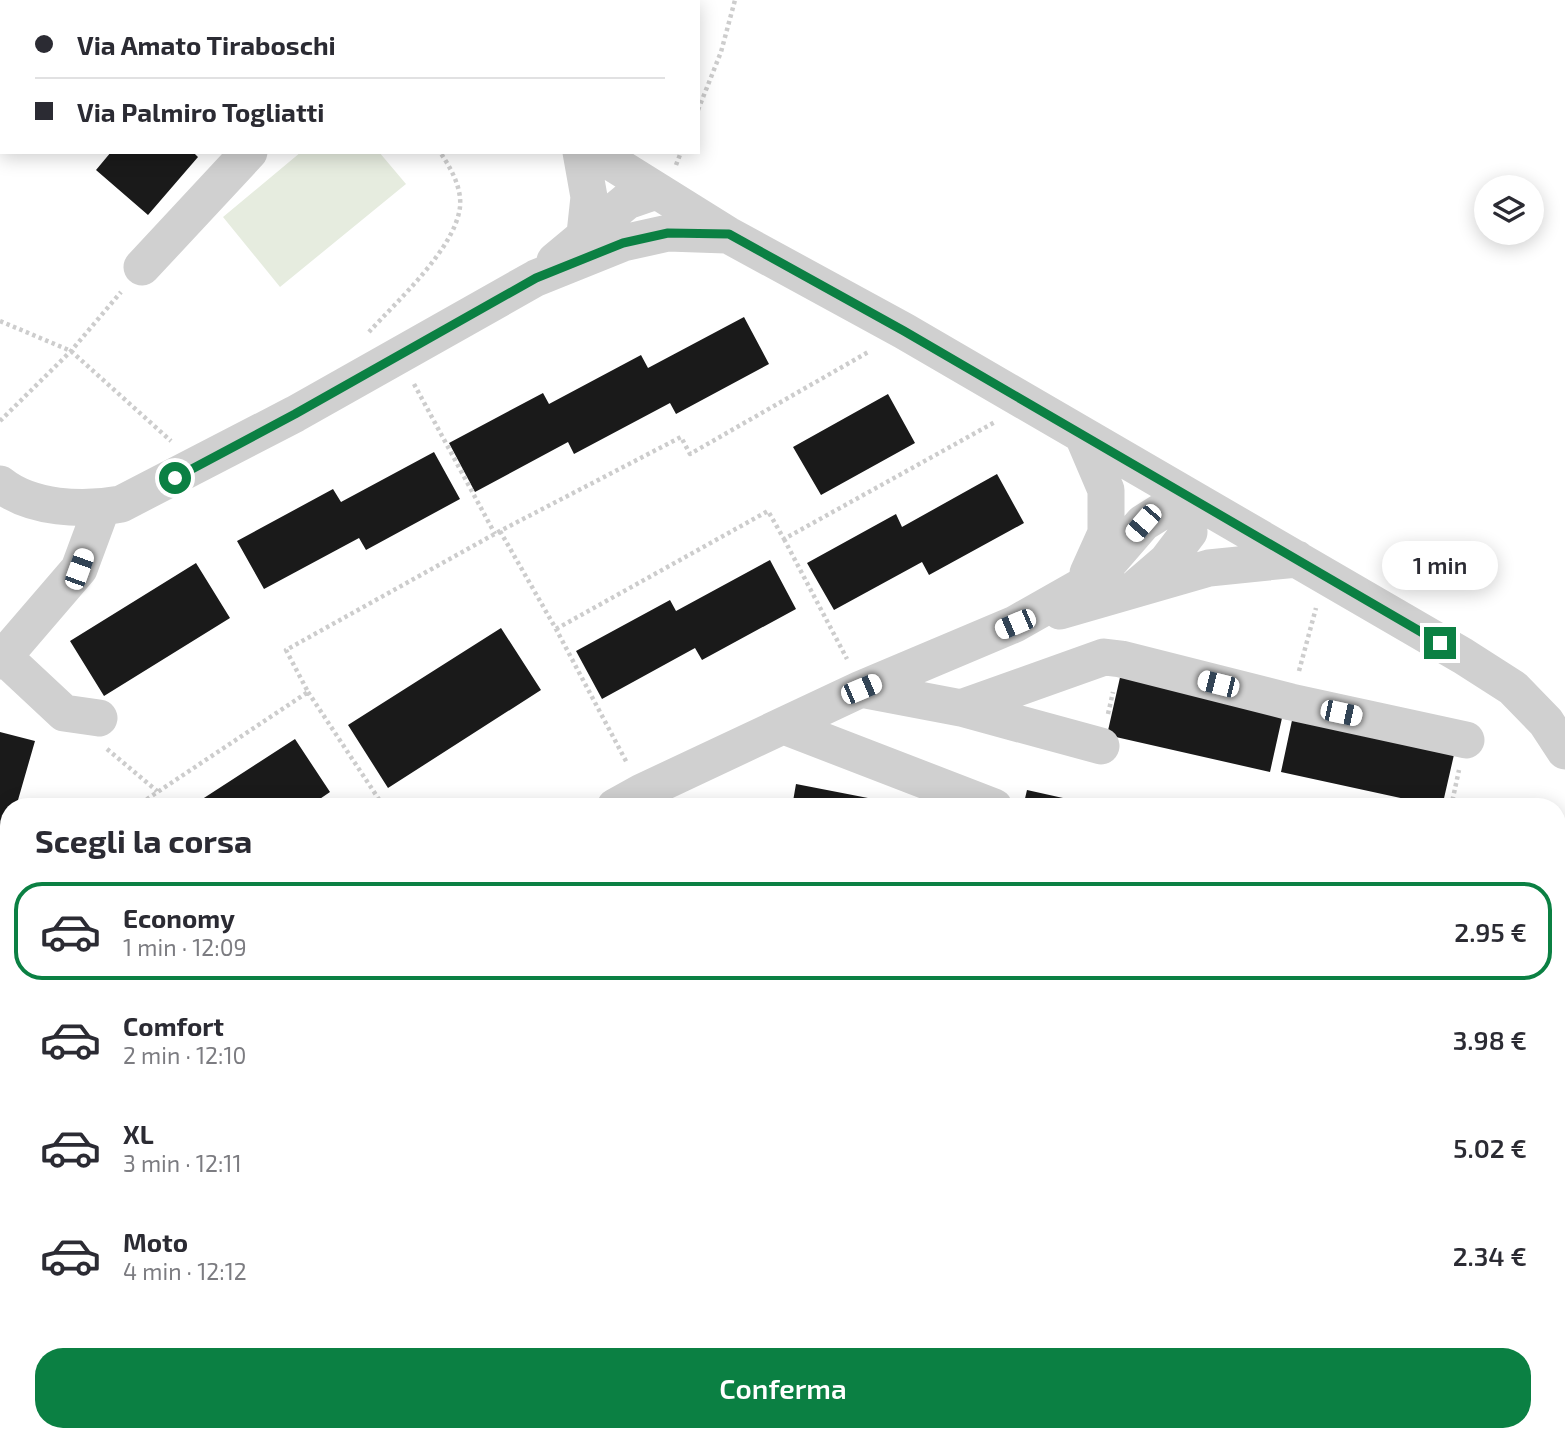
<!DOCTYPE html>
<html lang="it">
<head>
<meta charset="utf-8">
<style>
  :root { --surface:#fff; --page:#f2f2f3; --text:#2b2b33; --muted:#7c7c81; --line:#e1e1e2; --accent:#0b8043 }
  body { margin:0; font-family:"Exo 2",sans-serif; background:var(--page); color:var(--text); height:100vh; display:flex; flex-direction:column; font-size:26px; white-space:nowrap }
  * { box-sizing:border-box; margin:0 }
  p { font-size:23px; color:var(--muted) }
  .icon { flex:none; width:38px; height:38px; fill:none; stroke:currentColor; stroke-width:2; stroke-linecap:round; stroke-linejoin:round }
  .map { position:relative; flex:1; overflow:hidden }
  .panel { position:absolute; left:0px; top:798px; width:1566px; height:644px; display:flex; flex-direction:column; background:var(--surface); border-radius:28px 28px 0 0; box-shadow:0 4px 18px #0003 }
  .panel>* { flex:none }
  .hud { position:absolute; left:0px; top:0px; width:700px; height:154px; box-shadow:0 4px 18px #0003; display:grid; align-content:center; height:154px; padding:0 35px; background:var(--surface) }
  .buttons { position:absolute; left:1474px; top:175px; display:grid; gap:14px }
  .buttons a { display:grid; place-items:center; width:70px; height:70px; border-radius:50%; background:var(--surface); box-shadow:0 4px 18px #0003; font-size:35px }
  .end { position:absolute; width:32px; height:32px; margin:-16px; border:9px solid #0b8043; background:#fff; box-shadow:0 0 0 4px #fff }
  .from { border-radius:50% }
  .bubble { position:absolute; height:49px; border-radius:24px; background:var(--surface); box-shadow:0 4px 18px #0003; font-size:23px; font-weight:600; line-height:49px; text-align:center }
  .car { position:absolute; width:21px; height:42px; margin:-21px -10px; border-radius:9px; box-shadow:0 0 5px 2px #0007; background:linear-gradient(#fff 24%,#345 0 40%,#fff 0 76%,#345 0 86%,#fff 0) }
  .hud b { display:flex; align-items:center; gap:24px; height:66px; font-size:26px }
  .hud b+b { border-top:2px solid var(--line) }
  .hud i { width:18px; height:18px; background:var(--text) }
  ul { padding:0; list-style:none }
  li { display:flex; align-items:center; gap:21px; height:98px; margin:0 14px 10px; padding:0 21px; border:4px solid transparent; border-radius:28px }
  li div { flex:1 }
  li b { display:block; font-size:26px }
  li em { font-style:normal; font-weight:600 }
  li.selected { border-color:var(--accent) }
  li>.icon { width:63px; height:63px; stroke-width:1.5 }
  h2 { padding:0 35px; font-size:32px; line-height:84px }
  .action { display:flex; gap:14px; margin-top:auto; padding:14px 35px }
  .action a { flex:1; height:80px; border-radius:28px; background:var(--accent); color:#fff; font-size:28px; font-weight:600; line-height:80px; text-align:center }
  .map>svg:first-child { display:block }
  .green { fill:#e6ecdf }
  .building { fill:#1a1a1a }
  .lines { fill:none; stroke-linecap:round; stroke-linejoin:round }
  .path { stroke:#cdcdcd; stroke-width:4.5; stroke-dasharray:3.5 3.5; stroke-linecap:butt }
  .minor { stroke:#d0d0d0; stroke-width:37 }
  .route { stroke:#0b8043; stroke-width:9 }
</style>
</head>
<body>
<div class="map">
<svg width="1565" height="1442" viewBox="0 0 1565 1442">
  <rect width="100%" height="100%" fill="#fff"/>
  <path class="green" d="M301,152h78l27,32 -126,103 -57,-70z
    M1558,1356l7,2v84h-774l-9,-9h776z"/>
  <path class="building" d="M111,152h82l5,5 -50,58 -52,-45z
    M744,317l25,47 -93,50 -6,-11 -96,51 -6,-12 -93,50 -26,-49 94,-50 6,11 92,-49 7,13z
    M888,394l27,49 -94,52 -28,-48z
    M434,452l26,47 -94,51 -7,-12 -95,51 -27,-48 96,-52 8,13z
    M997,474l27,49 -95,52 -7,-13 -88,48 -27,-47 89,-49 6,13z
    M770,560l26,49 -94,51 -7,-12 -93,51 -26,-48 94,-51 6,11z
    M196,563l34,55 -126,78 -34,-55z
    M501,628l40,62 -153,98 -40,-63z
    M1121,673l163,36 -14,63 -163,-37z
    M1294,711l162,35 -14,61 -161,-35z
    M0,732l35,9 -19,66h-7v12l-9,11z
    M295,739l35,53 -22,15h-118z
    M796,784l108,21 -1,2h-111z
    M1027,790l72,16v1h-76z
    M0,976l9,18v22l-9,3z
    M9,1256v57l-9,2v-57z
    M9,1371v55l-9,1v-55z
    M1098,1433h27l-5,9 -18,-4z
    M1134,1433h65l-5,9h-55l2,-4z"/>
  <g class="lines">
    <path class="path" d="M166,0l2,2
      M698,110l23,-58 14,-52
      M676,165l5,-13
      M0,321l71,30 100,90
      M369,332c28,-31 86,-83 91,-125 2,-20 -10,-40 -20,-55
      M414,384l81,150
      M0,421l71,-70 50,-59
      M500,531l56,98 71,134
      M784,539l63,120
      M556,629l212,-118 16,28 211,-117
      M1299,671l17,-63
      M308,692l76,115
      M1108,714l5,-22
      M107,749l50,42
      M135,807l173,-115 -22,-42 214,-119 181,-94 9,17 180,-103
      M1451,807l8,-37
      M0,909l9,-3"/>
    <path class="minor" d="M432,0l2,2
      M401,2l2,-2
      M581,152l8,45 -4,37
      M595,152l133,83 176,96 559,325 50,32 33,34 19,29
      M555,261l72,-60 29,-10
      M142,267l107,-115
      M1083,436l23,54v43l-18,40
      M0,484c31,25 83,27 121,20l174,-90 241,-136 87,-35 45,-10 58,2
      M1138,586l29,-25 22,-29 -3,-36
      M1060,611l149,-43 88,-9
      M4,657l60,56 35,5
      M0,661l79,-92 23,-62
      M861,689l100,19 140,38
      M961,708l143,-51 17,2 170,43 175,38
      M784,726l210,81
      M615,807l27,-15 219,-103 154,-65 67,-38 28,-25 33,-38 43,-27
      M1558,840l7,2
      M0,1068l9,-4
      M1558,1085l7,-31
      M0,1152l9,-2
      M1558,1268l7,13
      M1558,1315l7,2
      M1558,1409h7
      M722,1433l8,9
      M818,1433l3,9
      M307,1442l14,-9"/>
  </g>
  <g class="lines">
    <path class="route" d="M175,478l120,-64 241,-136 87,-35 45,-10 61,1 175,97 536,312"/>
  </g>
</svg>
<div class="buttons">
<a><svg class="icon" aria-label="layers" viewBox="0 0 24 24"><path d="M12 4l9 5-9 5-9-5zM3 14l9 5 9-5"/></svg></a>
</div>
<i class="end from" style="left:175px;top:478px"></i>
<i class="end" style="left:1440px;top:643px"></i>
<div class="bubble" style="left:1382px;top:541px;width:116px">1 min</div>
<i class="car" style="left:1143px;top:523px;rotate:221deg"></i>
<i class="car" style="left:79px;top:569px;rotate:20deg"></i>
<i class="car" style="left:1015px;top:624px;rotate:247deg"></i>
<i class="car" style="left:1218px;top:684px;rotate:284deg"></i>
<i class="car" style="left:861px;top:689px;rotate:67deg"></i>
<i class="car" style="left:1341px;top:713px;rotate:102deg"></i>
<div class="hud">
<b><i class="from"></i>Via Amato Tiraboschi</b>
<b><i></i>Via Palmiro Togliatti</b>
</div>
<section class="panel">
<h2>Scegli la corsa</h2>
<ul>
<li class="selected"><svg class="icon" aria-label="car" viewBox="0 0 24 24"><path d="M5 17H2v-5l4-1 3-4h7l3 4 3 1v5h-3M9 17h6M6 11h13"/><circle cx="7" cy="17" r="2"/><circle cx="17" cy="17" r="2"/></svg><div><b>Economy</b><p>1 min · 12:09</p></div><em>2.95 €</em></li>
<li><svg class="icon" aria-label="car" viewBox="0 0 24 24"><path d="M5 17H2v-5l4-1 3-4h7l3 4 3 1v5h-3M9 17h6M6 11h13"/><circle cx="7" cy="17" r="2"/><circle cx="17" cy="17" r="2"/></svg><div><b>Comfort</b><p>2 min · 12:10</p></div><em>3.98 €</em></li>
<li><svg class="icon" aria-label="car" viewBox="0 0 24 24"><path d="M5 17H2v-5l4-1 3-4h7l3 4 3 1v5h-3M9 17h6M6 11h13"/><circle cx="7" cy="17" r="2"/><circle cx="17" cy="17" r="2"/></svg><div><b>XL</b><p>3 min · 12:11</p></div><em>5.02 €</em></li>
<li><svg class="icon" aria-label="car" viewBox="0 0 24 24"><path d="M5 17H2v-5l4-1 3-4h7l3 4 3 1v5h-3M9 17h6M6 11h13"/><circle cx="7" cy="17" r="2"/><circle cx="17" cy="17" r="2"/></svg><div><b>Moto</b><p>4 min · 12:12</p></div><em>2.34 €</em></li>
</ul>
<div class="action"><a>Conferma</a></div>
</section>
</div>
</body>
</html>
